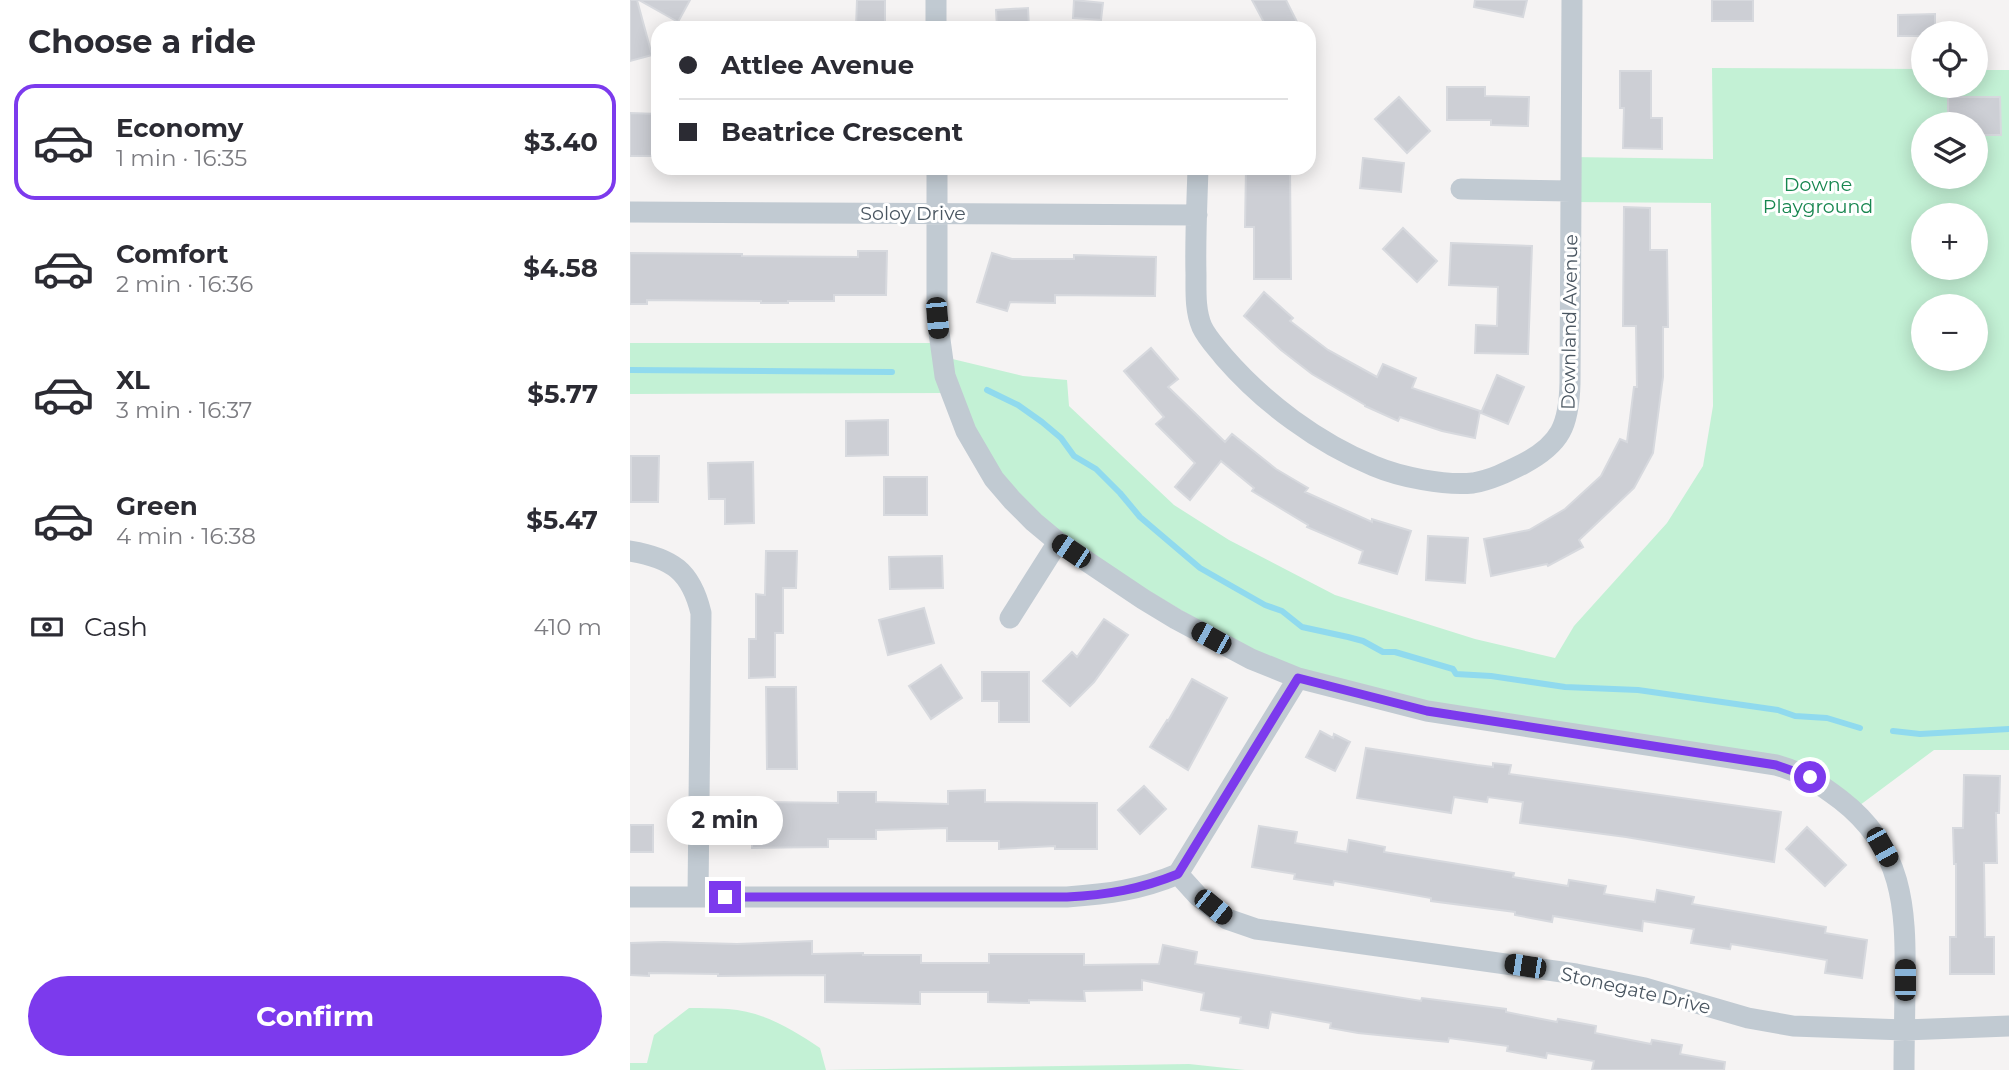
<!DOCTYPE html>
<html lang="en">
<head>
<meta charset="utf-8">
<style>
  :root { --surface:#fff; --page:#f7f7f7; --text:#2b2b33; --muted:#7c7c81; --line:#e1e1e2; --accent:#7c3aed }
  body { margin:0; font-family:Montserrat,sans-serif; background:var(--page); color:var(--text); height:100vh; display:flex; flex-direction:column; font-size:26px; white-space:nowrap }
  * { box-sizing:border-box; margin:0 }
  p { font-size:23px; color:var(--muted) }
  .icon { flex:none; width:38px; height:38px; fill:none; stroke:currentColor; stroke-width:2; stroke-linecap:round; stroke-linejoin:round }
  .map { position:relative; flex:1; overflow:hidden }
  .drawer { display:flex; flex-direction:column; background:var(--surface); width:630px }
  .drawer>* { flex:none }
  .top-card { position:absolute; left:21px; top:21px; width:665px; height:154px; border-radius:21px; box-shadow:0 4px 18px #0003; display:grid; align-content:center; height:154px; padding:0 28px; background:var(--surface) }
  .controls { position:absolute; left:1281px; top:21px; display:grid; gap:14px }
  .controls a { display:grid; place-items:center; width:77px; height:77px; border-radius:50%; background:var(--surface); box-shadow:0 4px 18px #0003; font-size:35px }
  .end { position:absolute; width:32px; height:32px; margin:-16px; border:9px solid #7c3aed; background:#fff; box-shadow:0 0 0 4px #fff }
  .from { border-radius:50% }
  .bubble { position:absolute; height:49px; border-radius:24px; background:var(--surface); box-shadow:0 4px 18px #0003; font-size:23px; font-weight:700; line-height:49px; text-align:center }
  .car { position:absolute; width:21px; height:42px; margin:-21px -10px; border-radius:9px; box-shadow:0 0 5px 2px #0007; background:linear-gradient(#222 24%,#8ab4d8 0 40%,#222 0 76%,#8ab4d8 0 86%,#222 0) }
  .top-card b { display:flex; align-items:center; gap:24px; height:66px; font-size:26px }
  .top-card b+b { border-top:2px solid var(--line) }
  .top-card i { width:18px; height:18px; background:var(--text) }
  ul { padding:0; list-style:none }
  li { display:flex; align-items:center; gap:21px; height:116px; margin:0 14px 10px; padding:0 14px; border:4px solid transparent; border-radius:21px }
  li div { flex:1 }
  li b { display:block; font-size:26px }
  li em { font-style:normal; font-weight:700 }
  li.selected { border-color:var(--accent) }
  li>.icon { width:63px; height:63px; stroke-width:1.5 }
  h2 { padding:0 28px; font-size:32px; line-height:84px }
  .pay { display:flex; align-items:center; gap:18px; height:77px; padding:0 28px; font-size:26px }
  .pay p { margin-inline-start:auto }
  .cta { display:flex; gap:14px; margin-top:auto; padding:14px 28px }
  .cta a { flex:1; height:80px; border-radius:42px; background:var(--accent); color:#fff; font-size:28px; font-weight:700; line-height:80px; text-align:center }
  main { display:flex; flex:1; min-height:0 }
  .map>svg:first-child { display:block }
  .green { fill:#c3f1d5; fill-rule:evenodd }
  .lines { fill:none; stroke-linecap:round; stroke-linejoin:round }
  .stream { stroke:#90daee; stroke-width:6 }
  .building { fill:#cdcfd5; stroke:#d7d9de; stroke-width:2 }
  .minor { stroke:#c1cad2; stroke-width:21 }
  .route { stroke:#7c3aed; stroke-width:9 }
  .labels { text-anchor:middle; stroke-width:6; stroke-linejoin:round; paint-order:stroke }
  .park-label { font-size:19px; fill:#17864f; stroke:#fff }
  .street-label { font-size:19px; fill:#4a5661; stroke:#fff }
</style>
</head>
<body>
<main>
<section class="drawer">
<h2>Choose a ride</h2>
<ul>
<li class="selected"><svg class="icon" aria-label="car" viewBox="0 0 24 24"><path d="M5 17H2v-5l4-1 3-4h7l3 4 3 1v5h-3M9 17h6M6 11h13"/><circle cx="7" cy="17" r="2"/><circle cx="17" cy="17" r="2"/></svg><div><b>Economy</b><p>1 min · 16:35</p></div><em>$3.40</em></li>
<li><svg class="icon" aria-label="car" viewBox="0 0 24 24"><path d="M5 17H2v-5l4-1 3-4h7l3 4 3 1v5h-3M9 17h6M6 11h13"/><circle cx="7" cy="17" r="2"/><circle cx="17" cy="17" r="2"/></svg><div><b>Comfort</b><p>2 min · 16:36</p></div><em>$4.58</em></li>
<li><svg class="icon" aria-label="car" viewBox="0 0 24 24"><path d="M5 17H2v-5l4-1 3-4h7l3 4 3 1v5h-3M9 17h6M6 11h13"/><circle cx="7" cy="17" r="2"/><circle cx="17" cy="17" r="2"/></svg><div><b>XL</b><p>3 min · 16:37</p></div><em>$5.77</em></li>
<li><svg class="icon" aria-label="car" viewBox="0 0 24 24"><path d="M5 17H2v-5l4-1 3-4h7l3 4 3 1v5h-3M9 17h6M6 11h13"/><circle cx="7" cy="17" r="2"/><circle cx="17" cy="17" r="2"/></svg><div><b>Green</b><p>4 min · 16:38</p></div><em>$5.47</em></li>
</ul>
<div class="pay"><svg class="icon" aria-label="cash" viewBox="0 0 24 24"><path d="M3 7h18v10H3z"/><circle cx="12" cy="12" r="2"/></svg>Cash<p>410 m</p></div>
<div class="cta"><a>Confirm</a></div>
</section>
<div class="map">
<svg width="1379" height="1070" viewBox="0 0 1379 1070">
  <rect width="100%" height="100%" fill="#f5f3f3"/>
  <path class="green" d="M1082,68l211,1v17h53v-16h33v680h-75l-82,61 -44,-33 -510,-99 -266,-157 -84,-129 -318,1v-51h308l2,13 83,20 44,4 2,26 105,99 55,35 106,55 140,44 80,19 19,-32 93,-103 36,-57 10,-60 -2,-203 -141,-1v-45l143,2zM1293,124h53v53h-53zM1293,215h53v53h-53zM1293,306h53v53h-53z
    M59,1008c13,0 26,0 39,1 34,2 65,21 92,39l6,22 363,-6 56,6h-615v-7h17l7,-28z"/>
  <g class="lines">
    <path class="stream" d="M0,370l262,2
      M357,390l31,15 24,17 19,16 13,18 22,13 24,24 20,24 60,51 65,37 17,6 20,16 46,10 15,4 20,11h12l58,17 3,5 35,2 74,11 73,3 140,20 17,6 32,2 33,10
      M1263,731l27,3 89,-5"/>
  </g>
  <path class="building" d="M0,0h7l15,55 -22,6z
    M9,0h51l-12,22z
    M227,0h28v28h-29z
    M444,0l29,3 -2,17 -28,-2z
    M622,0h34l14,28h-33z
    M845,0h52l-4,17 -49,-10z
    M1082,0h41v21h-41z
    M398,8l1,20h-32l-1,-18z
    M1305,14v19h-12v3h-25v-21z
    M990,71h31v47h11v31l-39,-1 1,-40h-4z
    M817,87h38v9l44,1 -1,29 -37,-1v-5h-44z
    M769,97l31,34 -23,22 -32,-34z
    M1318,97h52l1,38h-25v-11h-28z
    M0,113l28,1v42h-28z
    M733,158l41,5 -3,29 -41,-4z
    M616,168h44l1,111h-37v-52h-9z
    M994,207l26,1v42h17l1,77h-5v50l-10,76 -19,35 -55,52 4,7 -35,19 -1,-2 -56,12 -7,-37 45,-9 36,-21 36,-33 19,-37 7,3 7,-55h3l-1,-61h-13z
    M773,228l34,33 -20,21 -34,-33z
    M821,243l81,3 -4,108 -53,-1 1,-28 21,1 1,-39 -49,-2z
    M228,251h29l-1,44h-52v6h-46v2h-27v-2l-114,-1v4h-17v-51l112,1v2l116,1z
    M362,253l20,6h62v-4l82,2 -1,39 -100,-1v8l-45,-1 -3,9 -30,-9z
    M634,292l29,26 -3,3 38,29 49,27 6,-13 33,14 -4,10 68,23 -5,27 -33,-7 -42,-14 -2,4 -33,-15v-1l-53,-31 -31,-24 -37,-34z
    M521,348l27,31 -10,8 57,55 7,-8 44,35 32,19 -3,4 67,30v-3l39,12 -14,43 -38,-11 4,-12 -56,-24 1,-2 -56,-34 2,-3 -33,-27 -31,39 -15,-13 20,-24 -39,-39 8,-7 -40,-46z
    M867,375l27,12 -16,37 -27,-11z
    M258,420v35l-42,1v-35z
    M1,456h28l-1,46h-27z
    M123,462l1,61 -29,1v-25h-16l-1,-36z
    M254,477h43v38h-43z
    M798,536l40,2 -3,45 -39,-3z
    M136,551h31l-1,37h-13v45h-8v44l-26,1v-39h7v-45l9,1z
    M312,556l1,32 -53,1 -1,-32z
    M294,608l10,35 -46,12 -9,-35z
    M474,619l24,16 -34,47 -24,24 -27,-25 29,-29 5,5z
    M311,665l21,33 -31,21 -22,-33z
    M352,672h47v50h-30v-21h-17z
    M562,679l35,19 -39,72 -38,-23 17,-27 1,1z
    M136,687h30l1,82h-30z
    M690,731l13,7 1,-4 16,8 -15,29 -29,-14z
    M736,748l111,17 16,2v-4l18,2 -2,9 272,38 -7,50 -148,-25 -106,-14 3,-21 -35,-5 -1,5 -33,-5 -3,16 -94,-15z
    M1334,775l36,1 -1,37h-3l1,50h-13l1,74h9v37h-44v-37h6v-73h-2l-1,-36h10z
    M514,786l22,23 -26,25 -22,-24z
    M355,790v12l112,1v46h-42v-3l-56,3v-8h-52v-13l-71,2v9h-48v8l-76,1 1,-46 85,1v-11h38v10l72,2v-13z
    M0,825h23v27h-23z
    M629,826l38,6 -2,11 52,9 2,-12 36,7 -1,5 130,21 -1,4 55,9 1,-6 37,6 -2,8 51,8 2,-12 37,7 -2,7 134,23 -1,6 42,7 -5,38 -37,-5 2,-13 -96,-16 -1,5 -39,-6 3,-14 -51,-8 -1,10 -89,-15 -1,6 -37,-7v-3l-84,-11v-3l-97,-17 -1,4 -39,-6 1,-5 -43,-7z
    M1177,827l39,38 -21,21 -39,-37z
    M182,941v13l51,-1v2h58v8h68v-9h95v11l75,-1 4,-19 34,7 -2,12 226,37 1,-3 84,11v3l51,10 1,-3 38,7 -1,7 56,11 1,-4 30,5 -2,9 45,8 -1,8h-132l2,-9 -47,-8 -1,5 -39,-7 1,-5 -59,-8 -1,4 -90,-9 -28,-5 1,-5 -60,-11 -3,16 -28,-5 1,-6 -40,-7 3,-17 -62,-13v10l-58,1 1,10 -56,-1v3l-41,-1v-10h-68v12l-95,-2v-27l-107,1v-2l-69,-1v3l-19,-1v-32l34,-1 73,2z"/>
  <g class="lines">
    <path class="minor" d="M306,0v28
      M307,168v150l8,58 21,55 28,48 18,21 22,22 24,20 85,57 33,20 75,40 47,19 129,33 349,54c26,7 44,19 65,35 62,48 65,107 64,179 0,30 -1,61 -1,91
      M568,168c-1,35 -3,71 -2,107 0,17 -1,36 6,52 5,11 15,21 22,30 40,46 94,86 150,109 26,11 71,20 99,17 18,-3 34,-11 50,-19 38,-20 46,-39 47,-81l2,-383
      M831,189l110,2
      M0,212l567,3
      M0,551c42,7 61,20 71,62l-3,283
      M380,618l48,-76
      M548,874l20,22 29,23 29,10 320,45 69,14 103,30 45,8 112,4 104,-4
      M0,897h437c41,-3 73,-7 111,-23l120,-196"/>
  </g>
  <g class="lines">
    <path class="route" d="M95,897h342c40,-2 74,-8 111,-23l120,-196 129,33 349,54 34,12"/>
  </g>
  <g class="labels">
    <g class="park-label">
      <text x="1188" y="191">Downe<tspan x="1188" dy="22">Playground</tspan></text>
    </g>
    <g class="street-label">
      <text x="283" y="220">Soloy Drive</text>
      <text transform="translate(939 322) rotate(-89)" y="7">Downland Avenue</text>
      <text transform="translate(1006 990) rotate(13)" y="7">Stonegate Drive</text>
    </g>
  </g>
</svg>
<div class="controls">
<a><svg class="icon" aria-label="locate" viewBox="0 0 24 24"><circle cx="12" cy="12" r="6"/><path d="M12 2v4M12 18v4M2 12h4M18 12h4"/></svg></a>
<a><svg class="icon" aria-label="layers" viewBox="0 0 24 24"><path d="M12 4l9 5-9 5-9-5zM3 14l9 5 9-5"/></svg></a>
<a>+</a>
<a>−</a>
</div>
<i class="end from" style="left:1180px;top:777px"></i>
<i class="end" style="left:95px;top:897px"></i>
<div class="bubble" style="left:37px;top:796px;width:116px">2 min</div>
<i class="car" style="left:307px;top:318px;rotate:175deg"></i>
<i class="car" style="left:441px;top:551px;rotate:304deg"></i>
<i class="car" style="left:581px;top:638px;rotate:299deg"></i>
<i class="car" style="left:1252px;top:847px;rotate:151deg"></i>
<i class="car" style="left:583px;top:907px;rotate:129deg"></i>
<i class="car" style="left:895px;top:966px;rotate:279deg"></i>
<i class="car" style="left:1275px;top:980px;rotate:0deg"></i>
<div class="top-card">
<b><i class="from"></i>Attlee Avenue</b>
<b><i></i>Beatrice Crescent</b>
</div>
</div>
</main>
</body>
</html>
